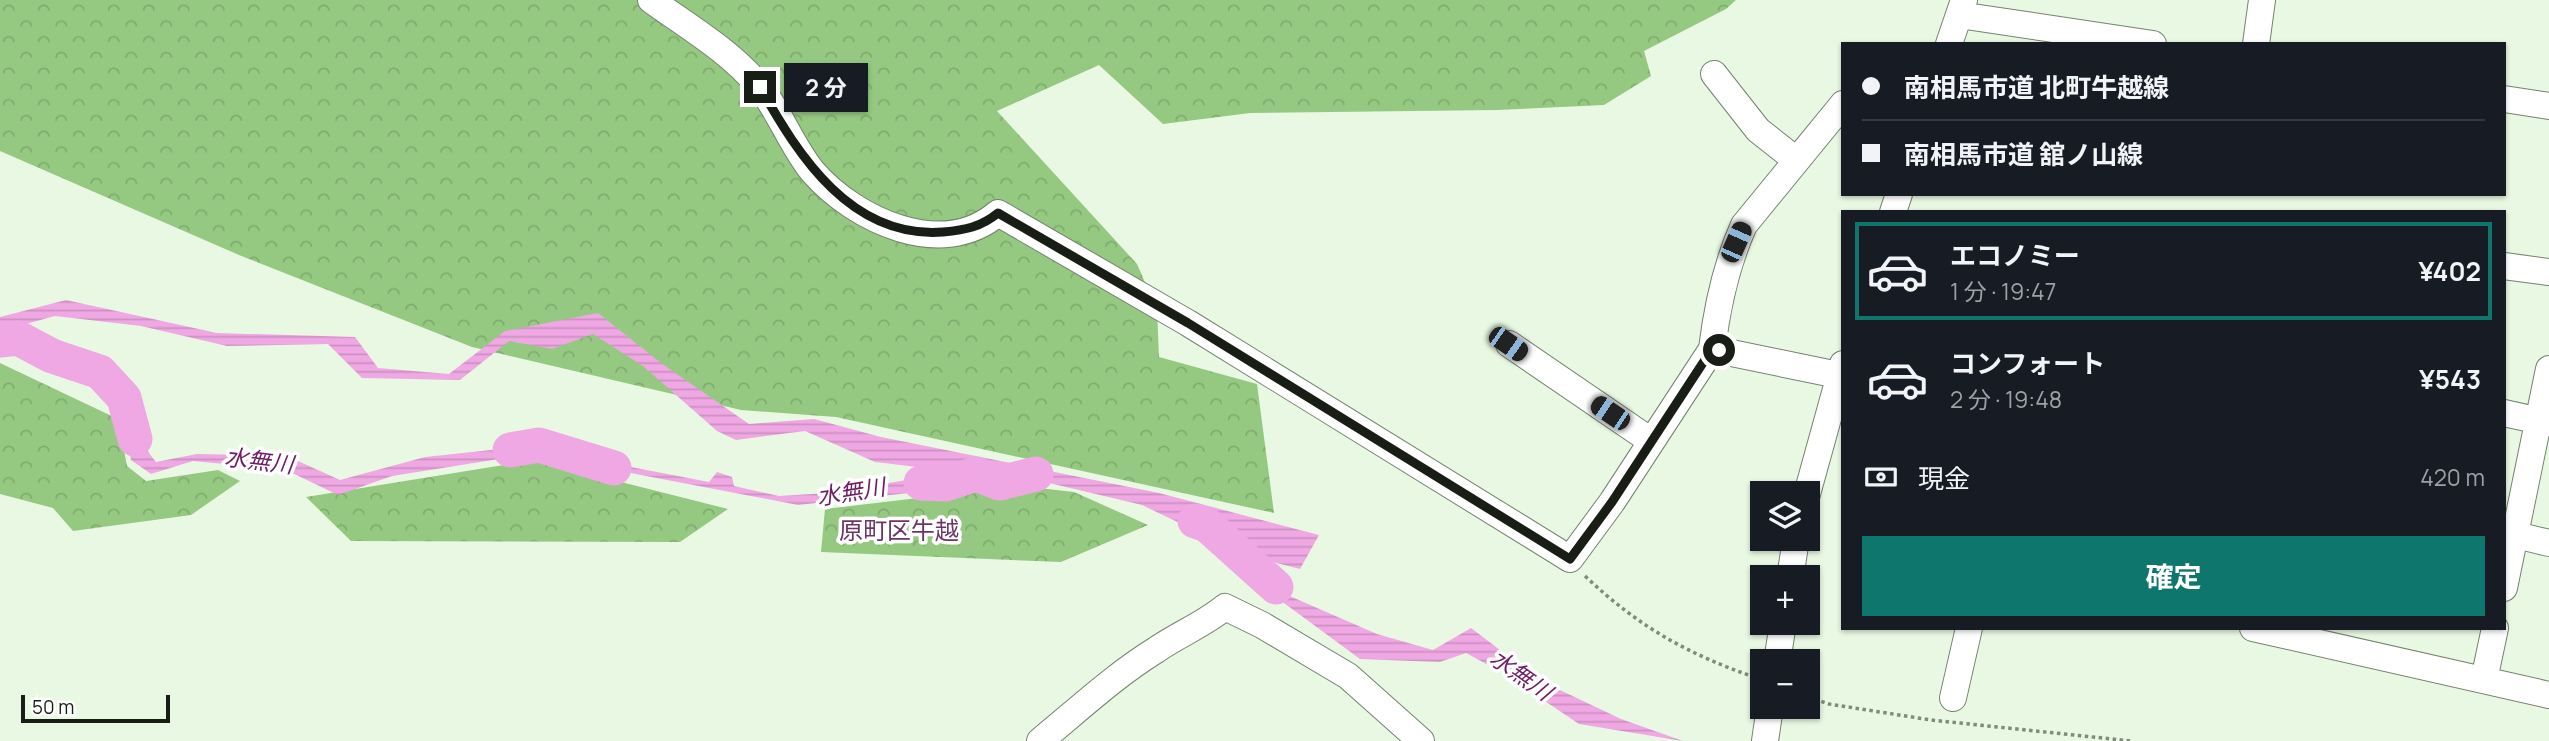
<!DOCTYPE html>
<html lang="ja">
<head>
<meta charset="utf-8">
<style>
  :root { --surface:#171b24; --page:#20242c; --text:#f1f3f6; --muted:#9ea1a6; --line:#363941; --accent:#0f766e }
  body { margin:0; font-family:Manrope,"Noto Sans JP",sans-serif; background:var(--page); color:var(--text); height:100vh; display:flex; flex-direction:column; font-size:26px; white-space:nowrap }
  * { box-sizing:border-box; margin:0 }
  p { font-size:23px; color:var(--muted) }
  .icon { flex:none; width:38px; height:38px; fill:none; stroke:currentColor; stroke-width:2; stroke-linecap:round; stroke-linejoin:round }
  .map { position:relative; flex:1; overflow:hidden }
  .sheet { position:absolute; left:1841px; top:210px; width:665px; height:420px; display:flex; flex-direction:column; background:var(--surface); border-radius:0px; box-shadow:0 2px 5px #0004 }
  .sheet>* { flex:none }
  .top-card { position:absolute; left:1841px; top:42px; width:665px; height:154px; border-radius:0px; box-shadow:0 2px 5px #0004; display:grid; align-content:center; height:154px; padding:0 21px; background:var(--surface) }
  .fabs { position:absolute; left:1750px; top:481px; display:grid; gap:14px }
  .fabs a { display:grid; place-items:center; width:70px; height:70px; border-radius:0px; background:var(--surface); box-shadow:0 2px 5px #0004; font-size:35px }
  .scale { position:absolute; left:21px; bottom:18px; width:149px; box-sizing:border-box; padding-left:7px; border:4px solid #181d16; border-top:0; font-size:19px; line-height:24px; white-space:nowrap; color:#181d16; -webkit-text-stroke:5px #fff; paint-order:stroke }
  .end { position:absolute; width:32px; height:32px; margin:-16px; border:9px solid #181d16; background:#fff; box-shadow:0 0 0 4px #fff }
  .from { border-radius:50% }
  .bubble { position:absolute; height:49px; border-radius:0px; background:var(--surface); box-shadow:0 2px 5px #0004; font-size:23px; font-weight:700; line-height:49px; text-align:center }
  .car { position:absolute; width:21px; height:42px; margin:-21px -10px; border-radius:9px; box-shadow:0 0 5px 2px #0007; background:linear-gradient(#222 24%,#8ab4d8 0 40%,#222 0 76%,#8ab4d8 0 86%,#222 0) }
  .top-card b { display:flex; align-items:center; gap:24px; height:66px; font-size:26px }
  .top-card b+b { border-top:2px solid var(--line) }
  .top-card i { width:18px; height:18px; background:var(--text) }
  ul { padding:12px 0 0; list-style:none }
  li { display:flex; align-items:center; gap:21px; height:98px; margin:0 14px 10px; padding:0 7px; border:4px solid transparent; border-radius:0px }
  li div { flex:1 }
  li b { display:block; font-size:26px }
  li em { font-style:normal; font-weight:700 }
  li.active { border-color:var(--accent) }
  li>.icon { width:63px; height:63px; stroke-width:1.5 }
  .pay { display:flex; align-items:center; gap:18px; height:77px; padding:0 21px; font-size:26px }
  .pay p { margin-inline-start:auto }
  .action { display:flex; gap:14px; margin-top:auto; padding:14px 21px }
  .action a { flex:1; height:80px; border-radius:0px; background:var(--accent); color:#fff; font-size:28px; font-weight:700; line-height:80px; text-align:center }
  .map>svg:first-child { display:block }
  .forest { fill:url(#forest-crowns) }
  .water { fill:url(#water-rules) }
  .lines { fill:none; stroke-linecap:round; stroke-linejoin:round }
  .river { stroke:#efa8e3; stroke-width:35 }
  .minor-casing { stroke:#74826f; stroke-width:28 }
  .path { stroke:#818b7d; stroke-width:3.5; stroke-dasharray:3.5 3.5; stroke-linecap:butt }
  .minor { stroke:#fff; stroke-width:26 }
  .route { stroke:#181d16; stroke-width:9 }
  .labels { text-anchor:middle; stroke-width:7; stroke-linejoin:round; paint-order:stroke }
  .water-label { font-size:23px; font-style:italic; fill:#6e1e66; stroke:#fff }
  .quarter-label { font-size:24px; fill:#6b3664; stroke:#fff }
</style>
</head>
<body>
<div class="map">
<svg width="2549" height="741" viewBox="0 0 2549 741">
  <defs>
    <pattern id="forest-crowns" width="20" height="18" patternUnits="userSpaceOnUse" patternTransform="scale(1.75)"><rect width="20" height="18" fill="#95c981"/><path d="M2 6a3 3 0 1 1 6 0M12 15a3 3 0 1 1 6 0" fill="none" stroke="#80ac6f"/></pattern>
    <pattern id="water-rules" width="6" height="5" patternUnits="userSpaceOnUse" patternTransform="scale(1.75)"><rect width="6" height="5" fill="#efa8e3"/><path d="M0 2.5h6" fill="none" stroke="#cc90c2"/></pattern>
  </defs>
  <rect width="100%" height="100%" fill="#e9f8e3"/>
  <path class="forest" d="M0,0h1736l-10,9 -82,42 7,25 -47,29 -107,5 -247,3 -87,11 -64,-59 -102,46 140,153 20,46 2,47 98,27 17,129 -438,-96 -95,-7 -269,-63 -233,-92 -239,-104z
    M0,363l118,56 9,47 19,15 72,-11 22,11 -49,34 -118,16 -20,-23 -53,-14z
    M534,460l194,49 -48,33 -329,-1 -45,-44z
    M1020,486l54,6 74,33 -87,37 -240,-10 4,-43z"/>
  <path class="water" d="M66,300l151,33 138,4 23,31 71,6 56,-43 93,-18 63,50 88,61 65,-5 67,18 278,56 160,42 -19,34 -51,-13 36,38 92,40 56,16 38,-22 70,53 80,38 62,22 -104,-17 -76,-51 -37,-20 -26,9 -80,-3 -106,-78 -14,-29 -98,-47 -97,-23 -16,-2 -231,25 -267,-51 -139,22 -54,19 -52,-25 -93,-9 -42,13 -20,-14 -10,-57 -48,-41 -60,-17 -13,-1v-11c44,12 102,22 125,67 11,22 15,44 31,62l41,-8 90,2 53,24 85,-23 114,-12 40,12 130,25 8,-10 15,5 2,9 45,10 49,-3 115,-19 29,7 38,-3 -135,-16 -70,-31 -69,9 -19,-9 -74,-65 -50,-32 -41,15 -43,-8 -49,39 -98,-2 -34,-34 -101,2 -86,-20 -86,-10 -55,15v-14z"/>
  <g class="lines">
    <path class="river" d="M0,340l18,-2 34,18 48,16 24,26 11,41
      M510,450l29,-5 75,23
      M921,483l24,1 31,-10 24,9 36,-9
      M1195,521l12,4 69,62"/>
    <defs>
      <path id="minor" d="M651,0c36,26 79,51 108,86 20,24 33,61 54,86 42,48 129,89 185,41l190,110 382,236 42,-57 100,-153c5,-42 15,-86 32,-124l99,-121
        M1959,15l194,29
        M1949,44l15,-44
        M2256,44l6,-44
        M1714,74l44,56 38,30
        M2504,99l45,7
        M1893,212l6,-18
        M2504,266l45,6
        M1509,344l142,97
        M1712,349l131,27
        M2504,413l45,10
        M1807,494l36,-130
        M2504,532l45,11
        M1790,578l6,-39
        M2504,588l45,-219
        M2253,628l296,67
        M1777,662l6,-39
        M2484,680l11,-52
        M1953,698l16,-70
        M1040,741c38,-31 74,-65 116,-91 23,-16 47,-25 69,-43l37,18 86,51 73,65
        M1765,741l5,-34"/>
    </defs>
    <use href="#minor" class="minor-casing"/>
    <path class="path" d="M1585,576c55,52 104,79 175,103
      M1808,697l21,7 102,16 200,21"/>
    <use href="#minor" class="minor"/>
  </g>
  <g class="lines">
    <path class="route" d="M760,87c39,70 92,152 183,145 22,-2 38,-5 55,-19l190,110 382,236 42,-57 100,-153 7,1"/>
  </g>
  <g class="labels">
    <g class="water-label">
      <text transform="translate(259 461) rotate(7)" y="8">水無川</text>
      <text transform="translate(851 492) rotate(-9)" y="8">水無川</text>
      <text transform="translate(1521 675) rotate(35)" y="8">水無川</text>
    </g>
    <g class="quarter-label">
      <text x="899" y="539">原町区牛越</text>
    </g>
  </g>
</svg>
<div class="fabs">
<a><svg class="icon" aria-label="layers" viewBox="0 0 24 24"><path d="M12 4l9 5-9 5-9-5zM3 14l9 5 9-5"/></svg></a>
<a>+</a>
<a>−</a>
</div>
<div class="scale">50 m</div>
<i class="end from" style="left:1719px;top:350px"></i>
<i class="end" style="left:760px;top:87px"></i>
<div class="bubble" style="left:784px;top:63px;width:84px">2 分</div>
<i class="car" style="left:1736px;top:242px;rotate:24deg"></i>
<i class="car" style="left:1508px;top:344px;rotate:125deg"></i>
<i class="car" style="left:1610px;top:413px;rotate:304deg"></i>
<div class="top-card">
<b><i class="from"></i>南相馬市道 北町牛越線</b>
<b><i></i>南相馬市道 舘ノ山線</b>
</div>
<section class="sheet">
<ul>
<li class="active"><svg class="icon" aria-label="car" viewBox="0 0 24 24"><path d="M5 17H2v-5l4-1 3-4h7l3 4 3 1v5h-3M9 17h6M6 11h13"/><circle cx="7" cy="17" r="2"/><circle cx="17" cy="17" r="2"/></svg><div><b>エコノミー</b><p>1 分 · 19:47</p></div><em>¥402</em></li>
<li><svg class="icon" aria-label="car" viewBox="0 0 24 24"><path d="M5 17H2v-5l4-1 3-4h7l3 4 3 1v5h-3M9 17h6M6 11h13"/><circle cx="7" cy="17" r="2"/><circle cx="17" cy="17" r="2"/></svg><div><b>コンフォート</b><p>2 分 · 19:48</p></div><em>¥543</em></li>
</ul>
<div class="pay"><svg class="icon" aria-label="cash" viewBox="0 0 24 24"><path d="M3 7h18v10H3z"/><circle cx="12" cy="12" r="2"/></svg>現金<p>420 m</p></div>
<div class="action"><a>確定</a></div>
</section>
</div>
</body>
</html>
